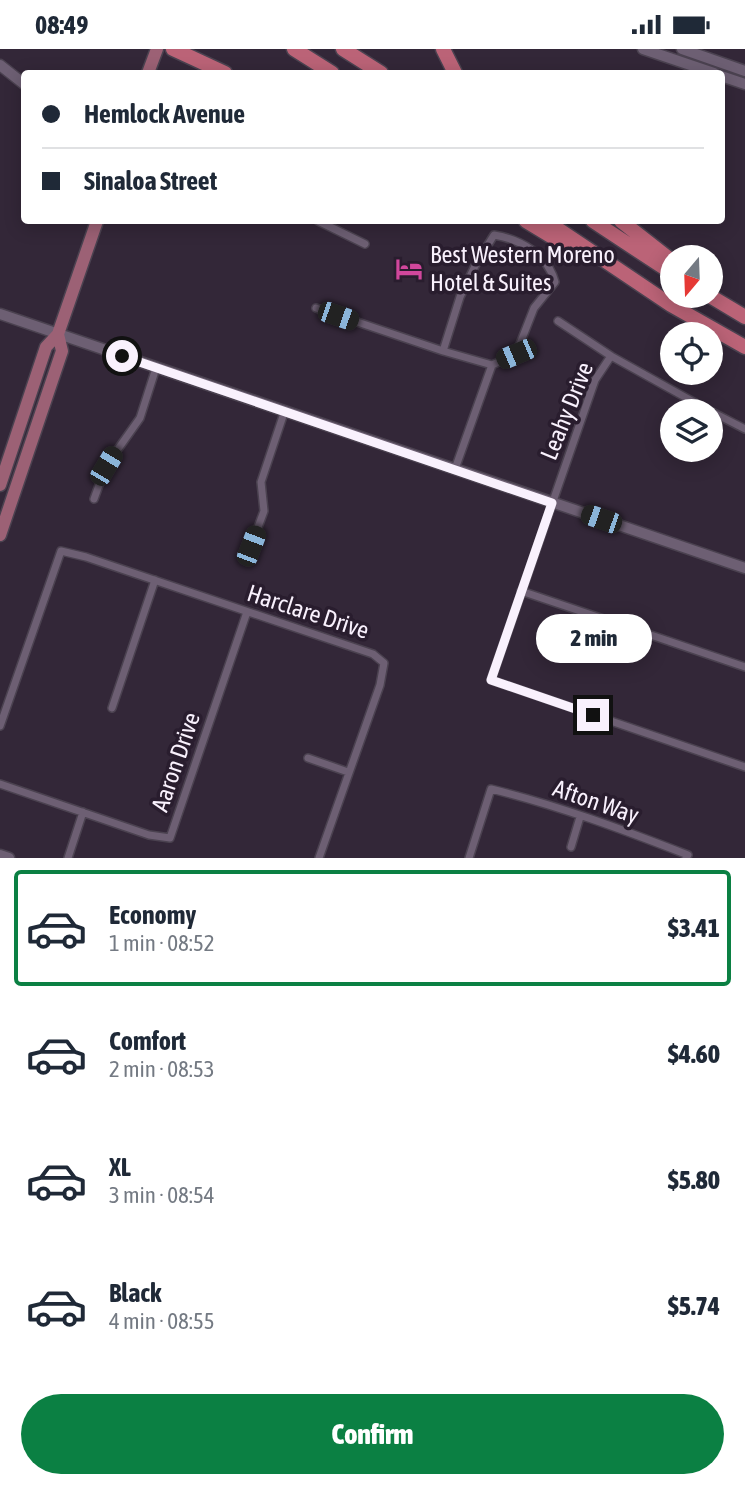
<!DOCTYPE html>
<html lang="en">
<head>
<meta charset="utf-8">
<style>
  :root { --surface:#fff; --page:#f6f6f7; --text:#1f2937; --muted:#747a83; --line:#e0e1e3; --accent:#0b8043 }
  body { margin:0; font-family:"Asap Condensed",sans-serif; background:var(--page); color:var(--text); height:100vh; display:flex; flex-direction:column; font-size:26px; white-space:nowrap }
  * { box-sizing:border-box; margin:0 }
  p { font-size:23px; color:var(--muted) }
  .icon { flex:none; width:38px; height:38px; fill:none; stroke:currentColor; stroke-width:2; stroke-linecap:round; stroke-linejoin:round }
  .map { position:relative; height:809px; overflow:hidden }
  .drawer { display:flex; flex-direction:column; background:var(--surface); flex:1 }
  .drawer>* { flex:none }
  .top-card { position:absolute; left:21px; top:21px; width:704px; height:154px; border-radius:7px; box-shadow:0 4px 18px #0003; display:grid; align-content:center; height:154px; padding:0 21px; background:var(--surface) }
  .needle { width:46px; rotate:199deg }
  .controls { position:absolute; left:660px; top:196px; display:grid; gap:14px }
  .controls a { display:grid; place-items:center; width:63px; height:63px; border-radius:50%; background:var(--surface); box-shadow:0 4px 18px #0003; font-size:35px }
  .end { position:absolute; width:32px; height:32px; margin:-16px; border:9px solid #f9f1fd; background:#111; box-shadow:0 0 0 4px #111 }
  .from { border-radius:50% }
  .bubble { position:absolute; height:49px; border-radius:24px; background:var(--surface); box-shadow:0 4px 18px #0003; font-size:23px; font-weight:800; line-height:49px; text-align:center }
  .car { position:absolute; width:21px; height:42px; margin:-21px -10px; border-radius:9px; box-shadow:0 0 5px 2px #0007; background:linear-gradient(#222 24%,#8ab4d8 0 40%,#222 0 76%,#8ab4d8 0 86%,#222 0) }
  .top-card b { display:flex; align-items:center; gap:24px; height:66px; font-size:26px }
  .top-card b+b { border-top:2px solid var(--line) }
  .top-card i { width:18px; height:18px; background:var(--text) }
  ul { padding:12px 0 0; list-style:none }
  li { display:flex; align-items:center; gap:21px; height:116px; margin:0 14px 10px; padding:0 7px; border:4px solid transparent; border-radius:7px }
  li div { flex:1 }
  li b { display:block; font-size:26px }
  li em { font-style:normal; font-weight:800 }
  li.on { border-color:var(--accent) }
  li>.icon { width:63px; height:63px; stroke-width:1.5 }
  .cta { display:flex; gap:14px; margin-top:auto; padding:14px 21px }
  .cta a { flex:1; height:80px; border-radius:42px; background:var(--accent); color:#fff; font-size:28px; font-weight:800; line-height:80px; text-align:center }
  .status { display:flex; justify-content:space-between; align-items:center; height:49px; padding:0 35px; background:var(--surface); direction:ltr }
  .status svg { height:19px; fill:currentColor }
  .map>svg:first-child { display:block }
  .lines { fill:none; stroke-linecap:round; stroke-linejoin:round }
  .street-casing { stroke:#4b4250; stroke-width:10 }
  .secondary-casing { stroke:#4b4250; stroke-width:13 }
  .primary-casing { stroke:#4b4250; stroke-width:15 }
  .highway-casing { stroke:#4b4250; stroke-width:17 }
  .street { stroke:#6d5f73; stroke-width:7 }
  .secondary { stroke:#6d5f73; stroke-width:10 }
  .primary { stroke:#9c6175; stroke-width:12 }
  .highway { stroke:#bb6377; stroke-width:14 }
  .route { stroke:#f9f1fd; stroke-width:9 }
  .labels { text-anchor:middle; stroke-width:7; stroke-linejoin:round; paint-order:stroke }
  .poi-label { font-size:24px; fill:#f9f1fd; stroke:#291d2e; text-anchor:start }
  .street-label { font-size:24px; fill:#f9f1fd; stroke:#291d2e }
</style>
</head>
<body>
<div class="status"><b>08:49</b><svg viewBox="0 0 49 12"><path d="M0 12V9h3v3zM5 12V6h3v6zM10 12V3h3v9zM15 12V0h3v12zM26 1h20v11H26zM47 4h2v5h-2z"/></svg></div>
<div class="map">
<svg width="745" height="809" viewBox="0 0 745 809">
  <rect width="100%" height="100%" fill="#332738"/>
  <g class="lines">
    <defs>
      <path id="street" d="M318,172l47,23
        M316,259l127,43 49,14
        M558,272l53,35 99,55
        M443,302l17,-54 16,-33 18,-29c26,4 54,20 61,47l-21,26 -18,46 -24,11 -37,104
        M611,307l-16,24 -104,300 254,87
        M710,362l35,18
        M94,450l12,-33 34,-48 16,-50
        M251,497l13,-35 -3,-29 24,-72
        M521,542l224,76
        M112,659l43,-128
        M0,677l61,-175 25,6 287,97 11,9 -4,22 -61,173
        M308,709l40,14
        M0,735l149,51 21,3 77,-226
        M571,798l9,-30
        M68,809l15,-46
        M469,809l22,-69c66,16 133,41 197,66l-2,3"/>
      <path id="secondary" d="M643,0l71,24
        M682,0l63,22
        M0,16l24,19
        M721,27l24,8
        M0,265l745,254
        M0,806l9,3"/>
      <path id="primary" d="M148,24l9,-24
        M0,436l46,-138 12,-13 39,-113
        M0,486l62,-184 -4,-17"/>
      <path id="highway" d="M173,0l52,24
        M294,0l38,24
        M343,0l38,24
        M443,0l12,24
        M526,172l38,23
        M546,172l125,84 74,42
        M593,172l79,52
        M621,172l51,40
        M710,247l35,21"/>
    </defs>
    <use href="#street" class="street-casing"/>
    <use href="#secondary" class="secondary-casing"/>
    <use href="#primary" class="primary-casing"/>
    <use href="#highway" class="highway-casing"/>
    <use href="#street" class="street"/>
    <use href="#secondary" class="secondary"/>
    <use href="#primary" class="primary"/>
    <use href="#highway" class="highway"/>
  </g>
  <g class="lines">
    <path class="route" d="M122,307l430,147 -61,177 102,35"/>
  </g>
  <defs>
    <symbol id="hotel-bare" viewBox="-9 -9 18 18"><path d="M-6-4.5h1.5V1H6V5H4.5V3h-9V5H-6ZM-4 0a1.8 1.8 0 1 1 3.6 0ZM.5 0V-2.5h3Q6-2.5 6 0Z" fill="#d1479c" stroke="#291d2e" stroke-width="2.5" paint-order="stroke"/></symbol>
  </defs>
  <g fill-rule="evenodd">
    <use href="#hotel-bare" x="390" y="201" width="38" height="38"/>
  </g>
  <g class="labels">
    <g class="poi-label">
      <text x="430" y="214">Best Western Moreno<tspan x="430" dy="28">Hotel &amp; Suites</tspan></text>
    </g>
    <g class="street-label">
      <text transform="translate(567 362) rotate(-68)" y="8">Leahy Drive</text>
      <text transform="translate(308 563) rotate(18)" y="8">Harclare Drive</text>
      <text transform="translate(176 713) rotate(-71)" y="8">Aaron Drive</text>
      <text transform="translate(596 753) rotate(19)" y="8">Afton Way</text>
    </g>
  </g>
</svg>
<div class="controls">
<a><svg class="needle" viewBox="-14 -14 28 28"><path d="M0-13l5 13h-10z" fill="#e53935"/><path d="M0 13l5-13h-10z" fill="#747a83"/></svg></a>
<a><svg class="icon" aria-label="locate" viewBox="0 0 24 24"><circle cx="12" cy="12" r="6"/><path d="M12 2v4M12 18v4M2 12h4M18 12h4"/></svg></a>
<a><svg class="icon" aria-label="layers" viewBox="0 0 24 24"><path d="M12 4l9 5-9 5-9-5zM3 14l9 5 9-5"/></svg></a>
</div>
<i class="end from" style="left:122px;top:307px"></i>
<i class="end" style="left:593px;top:666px"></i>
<div class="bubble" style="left:536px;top:565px;width:116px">2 min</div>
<i class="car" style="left:338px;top:267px;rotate:109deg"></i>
<i class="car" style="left:516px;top:305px;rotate:247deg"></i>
<i class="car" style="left:106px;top:417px;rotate:31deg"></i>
<i class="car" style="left:601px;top:470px;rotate:289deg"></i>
<i class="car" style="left:251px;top:497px;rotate:21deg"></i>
<div class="top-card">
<b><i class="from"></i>Hemlock Avenue</b>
<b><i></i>Sinaloa Street</b>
</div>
</div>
<section class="drawer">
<ul>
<li class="on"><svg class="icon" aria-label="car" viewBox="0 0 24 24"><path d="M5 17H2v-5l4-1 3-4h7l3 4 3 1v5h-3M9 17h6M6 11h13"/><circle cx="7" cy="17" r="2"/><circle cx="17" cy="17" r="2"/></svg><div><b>Economy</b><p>1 min · 08:52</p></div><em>$3.41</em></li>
<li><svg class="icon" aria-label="car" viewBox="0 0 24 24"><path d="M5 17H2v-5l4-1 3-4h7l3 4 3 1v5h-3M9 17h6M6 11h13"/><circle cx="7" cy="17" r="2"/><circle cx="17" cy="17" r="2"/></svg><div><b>Comfort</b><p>2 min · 08:53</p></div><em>$4.60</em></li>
<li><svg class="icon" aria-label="car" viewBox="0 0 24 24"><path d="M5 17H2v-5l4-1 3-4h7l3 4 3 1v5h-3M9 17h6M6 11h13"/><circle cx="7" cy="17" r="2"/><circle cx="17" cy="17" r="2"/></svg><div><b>XL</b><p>3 min · 08:54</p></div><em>$5.80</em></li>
<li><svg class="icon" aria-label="car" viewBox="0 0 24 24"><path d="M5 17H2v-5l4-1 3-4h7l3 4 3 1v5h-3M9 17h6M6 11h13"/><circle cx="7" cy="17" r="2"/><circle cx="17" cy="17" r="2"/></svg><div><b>Black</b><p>4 min · 08:55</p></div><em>$5.74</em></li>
</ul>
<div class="cta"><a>Confirm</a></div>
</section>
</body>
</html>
